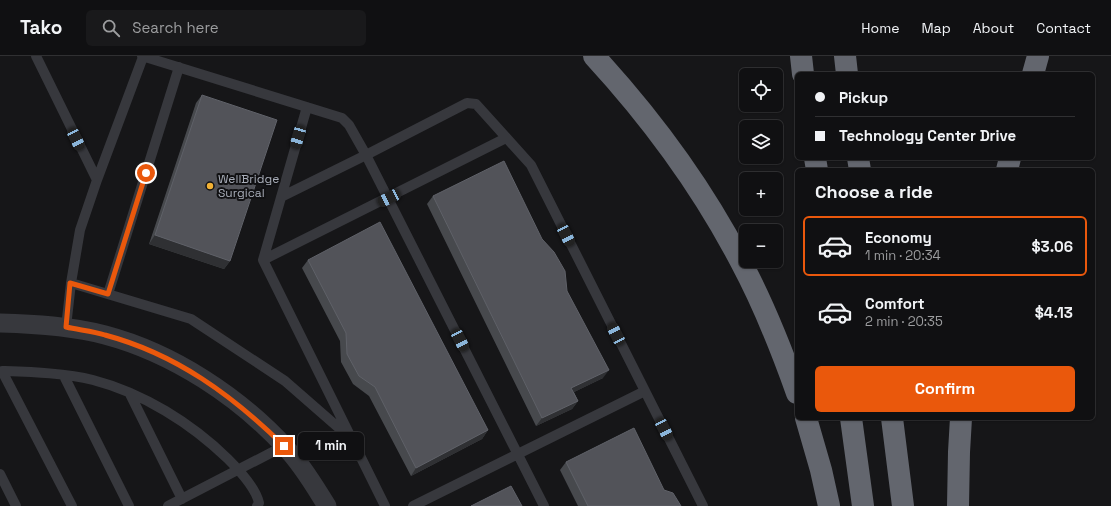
<!DOCTYPE html>
<html lang="en">
<head>
<meta charset="utf-8">
<style>
  :root { --surface:#101012; --page:#19191b; --text:#f1f3f6; --muted:#9c9d9f; --line:#303032; --accent:#ea580c }
  body { margin:0; font-family:"Space Grotesk",sans-serif; background:var(--page); color:var(--text); height:100vh; display:flex; flex-direction:column; font-size:15px; white-space:nowrap }
  * { box-sizing:border-box; margin:0 }
  p { font-size:13px; color:var(--muted) }
  .icon { flex:none; width:22px; height:22px; fill:none; stroke:currentColor; stroke-width:2; stroke-linecap:round; stroke-linejoin:round }
  .map { position:relative; flex:1; overflow:hidden }
  .drawer { position:absolute; left:795px; top:112px; width:300px; height:252px; display:flex; flex-direction:column; background:var(--surface); border-radius:6px; box-shadow:0 1px 3px #0004,0 0 0 1px var(--line) }
  .drawer>* { flex:none }
  .hud { position:absolute; left:795px; top:16px; width:300px; height:88px; border-radius:6px; box-shadow:0 1px 3px #0004,0 0 0 1px var(--line); display:grid; align-content:center; height:88px; padding:0 20px; background:var(--surface) }
  .tools { position:absolute; left:739px; top:12px; display:grid; gap:8px }
  .tools a { display:grid; place-items:center; width:44px; height:44px; border-radius:6px; background:var(--surface); box-shadow:0 1px 3px #0004,0 0 0 1px var(--line); font-size:20px }
  .end { position:absolute; width:18px; height:18px; margin:-9px; border:5px solid #ea580c; background:#fff; box-shadow:0 0 0 2px #fff }
  .from { border-radius:50% }
  .bubble { position:absolute; height:28px; border-radius:6px; background:var(--surface); box-shadow:0 1px 3px #0004,0 0 0 1px var(--line); font-size:13px; font-weight:700; line-height:28px; text-align:center }
  .car { position:absolute; width:12px; height:24px; margin:-12px -6px; border-radius:5px; box-shadow:0 0 3px 1px #0007; background:linear-gradient(#222 24%,#8ab4d8 0 40%,#222 0 76%,#8ab4d8 0 86%,#222 0) }
  .hud b { display:flex; align-items:center; gap:14px; height:38px; font-size:15px }
  .hud b+b { border-top:1px solid var(--line) }
  .hud i { width:10px; height:10px; background:var(--text) }
  ul { padding:0; list-style:none }
  li { display:flex; align-items:center; gap:12px; height:60px; margin:0 8px 6px; padding:0 12px; border:2px solid transparent; border-radius:6px }
  li div { flex:1 }
  li b { display:block; font-size:15px }
  li em { font-style:normal; font-weight:700 }
  li.selected { border-color:var(--accent) }
  li>.icon { width:36px; height:36px; stroke-width:1.5 }
  h2 { padding:0 20px; font-size:18px; line-height:48px }
  .primary-button { display:flex; gap:8px; margin-top:auto; padding:8px 20px }
  .primary-button a { flex:1; height:46px; border-radius:6px; background:var(--accent); color:#fff; font-size:16px; font-weight:700; line-height:46px; text-align:center }
  header { display:flex; align-items:center; gap:24px; box-sizing:border-box; height:56px; padding:0 20px; background:var(--surface); border-bottom:1px solid var(--line) }
  header strong { font-size:19px }
  nav { display:flex; gap:22px; margin-inline-start:auto; font-size:14px }
  .search { width:280px; height:36px; background:var(--page); display:flex; align-items:center; gap:10px; box-sizing:border-box; padding:0 14px; border-radius:6px; color:var(--muted); font-size:15px }
  .map>svg:first-child { display:block }
  .lines { fill:none; stroke-linecap:round; stroke-linejoin:round }
  .service { stroke:#37383d; stroke-width:10 }
  .minor { stroke:#37383d; stroke-width:19 }
  .motorway { stroke:#63666e; stroke-width:22 }
  .wall { fill:#47494d }
  .shaded-wall { fill:#2f3033 }
  .building { fill:#525359; stroke:#5f6168 }
  .route { stroke:#ea580c; stroke-width:5 }
  .poi-dot { fill:#f2b134; stroke:#111113; stroke-width:1.5 }
  .labels { text-anchor:middle; stroke-width:4; stroke-linejoin:round; paint-order:stroke }
  .poi-label { font-size:12px; fill:#a8adb8; stroke:#111113; text-anchor:start }
</style>
</head>
<body>
<header>
<strong>Tako</strong>
<div class="search"><svg class="icon" aria-label="search" viewBox="0 0 24 24"><circle cx="10" cy="10" r="6"/><path d="M15 15l6 6"/></svg>Search here</div>
<nav><a>Home</a><a>Map</a><a>About</a><a>Contact</a></nav>
</header>
<div class="map">
<svg width="1111" height="450" viewBox="0 0 1111 450">
  <rect width="100%" height="100%" fill="#161618"/>
  <g class="lines">
    <path class="service" d="M36,0l61,124 -17,50 -9,53 -5,44
      M142,0l200,62 7,7 17,30 101,-52 9,1 55,61 172,341
      M307,51l-44,153 122,246
      M97,124l46,-123
      M281,141l85,-42 178,351
      M263,204l243,-122
      M71,227l120,36 94,62 63,55
      M108,238l71,-227
      M64,320l65,130
      M130,338l52,105
      M0,418l16,32
      M72,450l-70,-135c29,1 64,2 91,9 50,13 98,43 135,79 11,11 28,29 31,44l-2,3
      M168,450l116,-60
      M413,450l232,-115"/>
    <path class="minor" d="M0,267c35,1 71,3 105,12 68,18 135,62 182,114 16,17 28,38 40,57"/>
    <path class="motorway" d="M594,0c57,62 108,131 147,206 22,41 40,86 56,131
      M801,0l2,18
      M845,0l2,18
      M1033,18l5,-18
      M815,102l2,12
      M858,102l2,12
      M1007,114l3,-12
      M806,362l15,52 8,36
      M851,362l12,88
      M892,362l11,88
      M958,450l1,-54 2,-34"/>
  </g>
  <path class="wall" d="M202,39l28,166 -6,8 -75,-25 47,-141z
    M433,140l134,95 36,87 -29,14 4,9 -6,8 -36,17 -109,-222z
    M308,204l180,170 -6,9 -71,37 -42,-80 -16,-12 -12,-22 -1,-21 -38,-73z
    M566,406l98,28 17,16h-103l-18,-36z"/>
  <path class="shaded-wall" d="M155,179l75,26 -6,8 -75,-25z
    M609,314l-6,8 -37,18 5,-8z
    M578,345l-6,8 -36,17 6,-8z
    M488,374l-6,9 -71,37 5,-8z"/>
  <path class="building" d="M202,39l75,25 -47,141 -75,-26z
    M504,105l38,78 12,13 11,19 2,20 42,79 -38,18 7,13 -36,17 -109,-222z
    M380,166l108,208 -72,38 -41,-81 -16,-11 -12,-22 -1,-21 -38,-73z
    M634,372l30,62 9,3 8,13h-93l-22,-44z
    M511,430l11,20h-51z"/>
  <g class="lines">
    <path class="route" d="M146,117l-38,121 -38,-11 -4,44c13,3 27,4 39,8 71,19 127,60 179,111"/>
  </g>
  <circle class="poi-dot" cx="210" cy="130" r="4"/>
  <g class="labels">
    <g class="poi-label">
      <text x="218" y="127">WellBridge<tspan x="218" dy="14">Surgical</tspan></text>
    </g>
  </g>
</svg>
<div class="tools">
<a><svg class="icon" aria-label="locate" viewBox="0 0 24 24"><circle cx="12" cy="12" r="6"/><path d="M12 2v4M12 18v4M2 12h4M18 12h4"/></svg></a>
<a><svg class="icon" aria-label="layers" viewBox="0 0 24 24"><path d="M12 4l9 5-9 5-9-5zM3 14l9 5 9-5"/></svg></a>
<a>+</a>
<a>−</a>
</div>
<i class="end from" style="left:146px;top:117px"></i>
<i class="end" style="left:284px;top:390px"></i>
<div class="bubble" style="left:298px;top:376px;width:66px">1 min</div>
<i class="car" style="left:298px;top:81px;rotate:196deg"></i>
<i class="car" style="left:76px;top:83px;rotate:154deg"></i>
<i class="car" style="left:389px;top:142px;rotate:244deg"></i>
<i class="car" style="left:566px;top:179px;rotate:153deg"></i>
<i class="car" style="left:616px;top:278px;rotate:333deg"></i>
<i class="car" style="left:460px;top:284px;rotate:153deg"></i>
<i class="car" style="left:664px;top:373px;rotate:153deg"></i>
<div class="hud">
<b><i class="from"></i>Pickup</b>
<b><i></i>Technology Center Drive</b>
</div>
<section class="drawer">
<h2>Choose a ride</h2>
<ul>
<li class="selected"><svg class="icon" aria-label="car" viewBox="0 0 24 24"><path d="M5 17H2v-5l4-1 3-4h7l3 4 3 1v5h-3M9 17h6M6 11h13"/><circle cx="7" cy="17" r="2"/><circle cx="17" cy="17" r="2"/></svg><div><b>Economy</b><p>1 min · 20:34</p></div><em>$3.06</em></li>
<li><svg class="icon" aria-label="car" viewBox="0 0 24 24"><path d="M5 17H2v-5l4-1 3-4h7l3 4 3 1v5h-3M9 17h6M6 11h13"/><circle cx="7" cy="17" r="2"/><circle cx="17" cy="17" r="2"/></svg><div><b>Comfort</b><p>2 min · 20:35</p></div><em>$4.13</em></li>
</ul>
<div class="primary-button"><a>Confirm</a></div>
</section>
</div>
</body>
</html>
